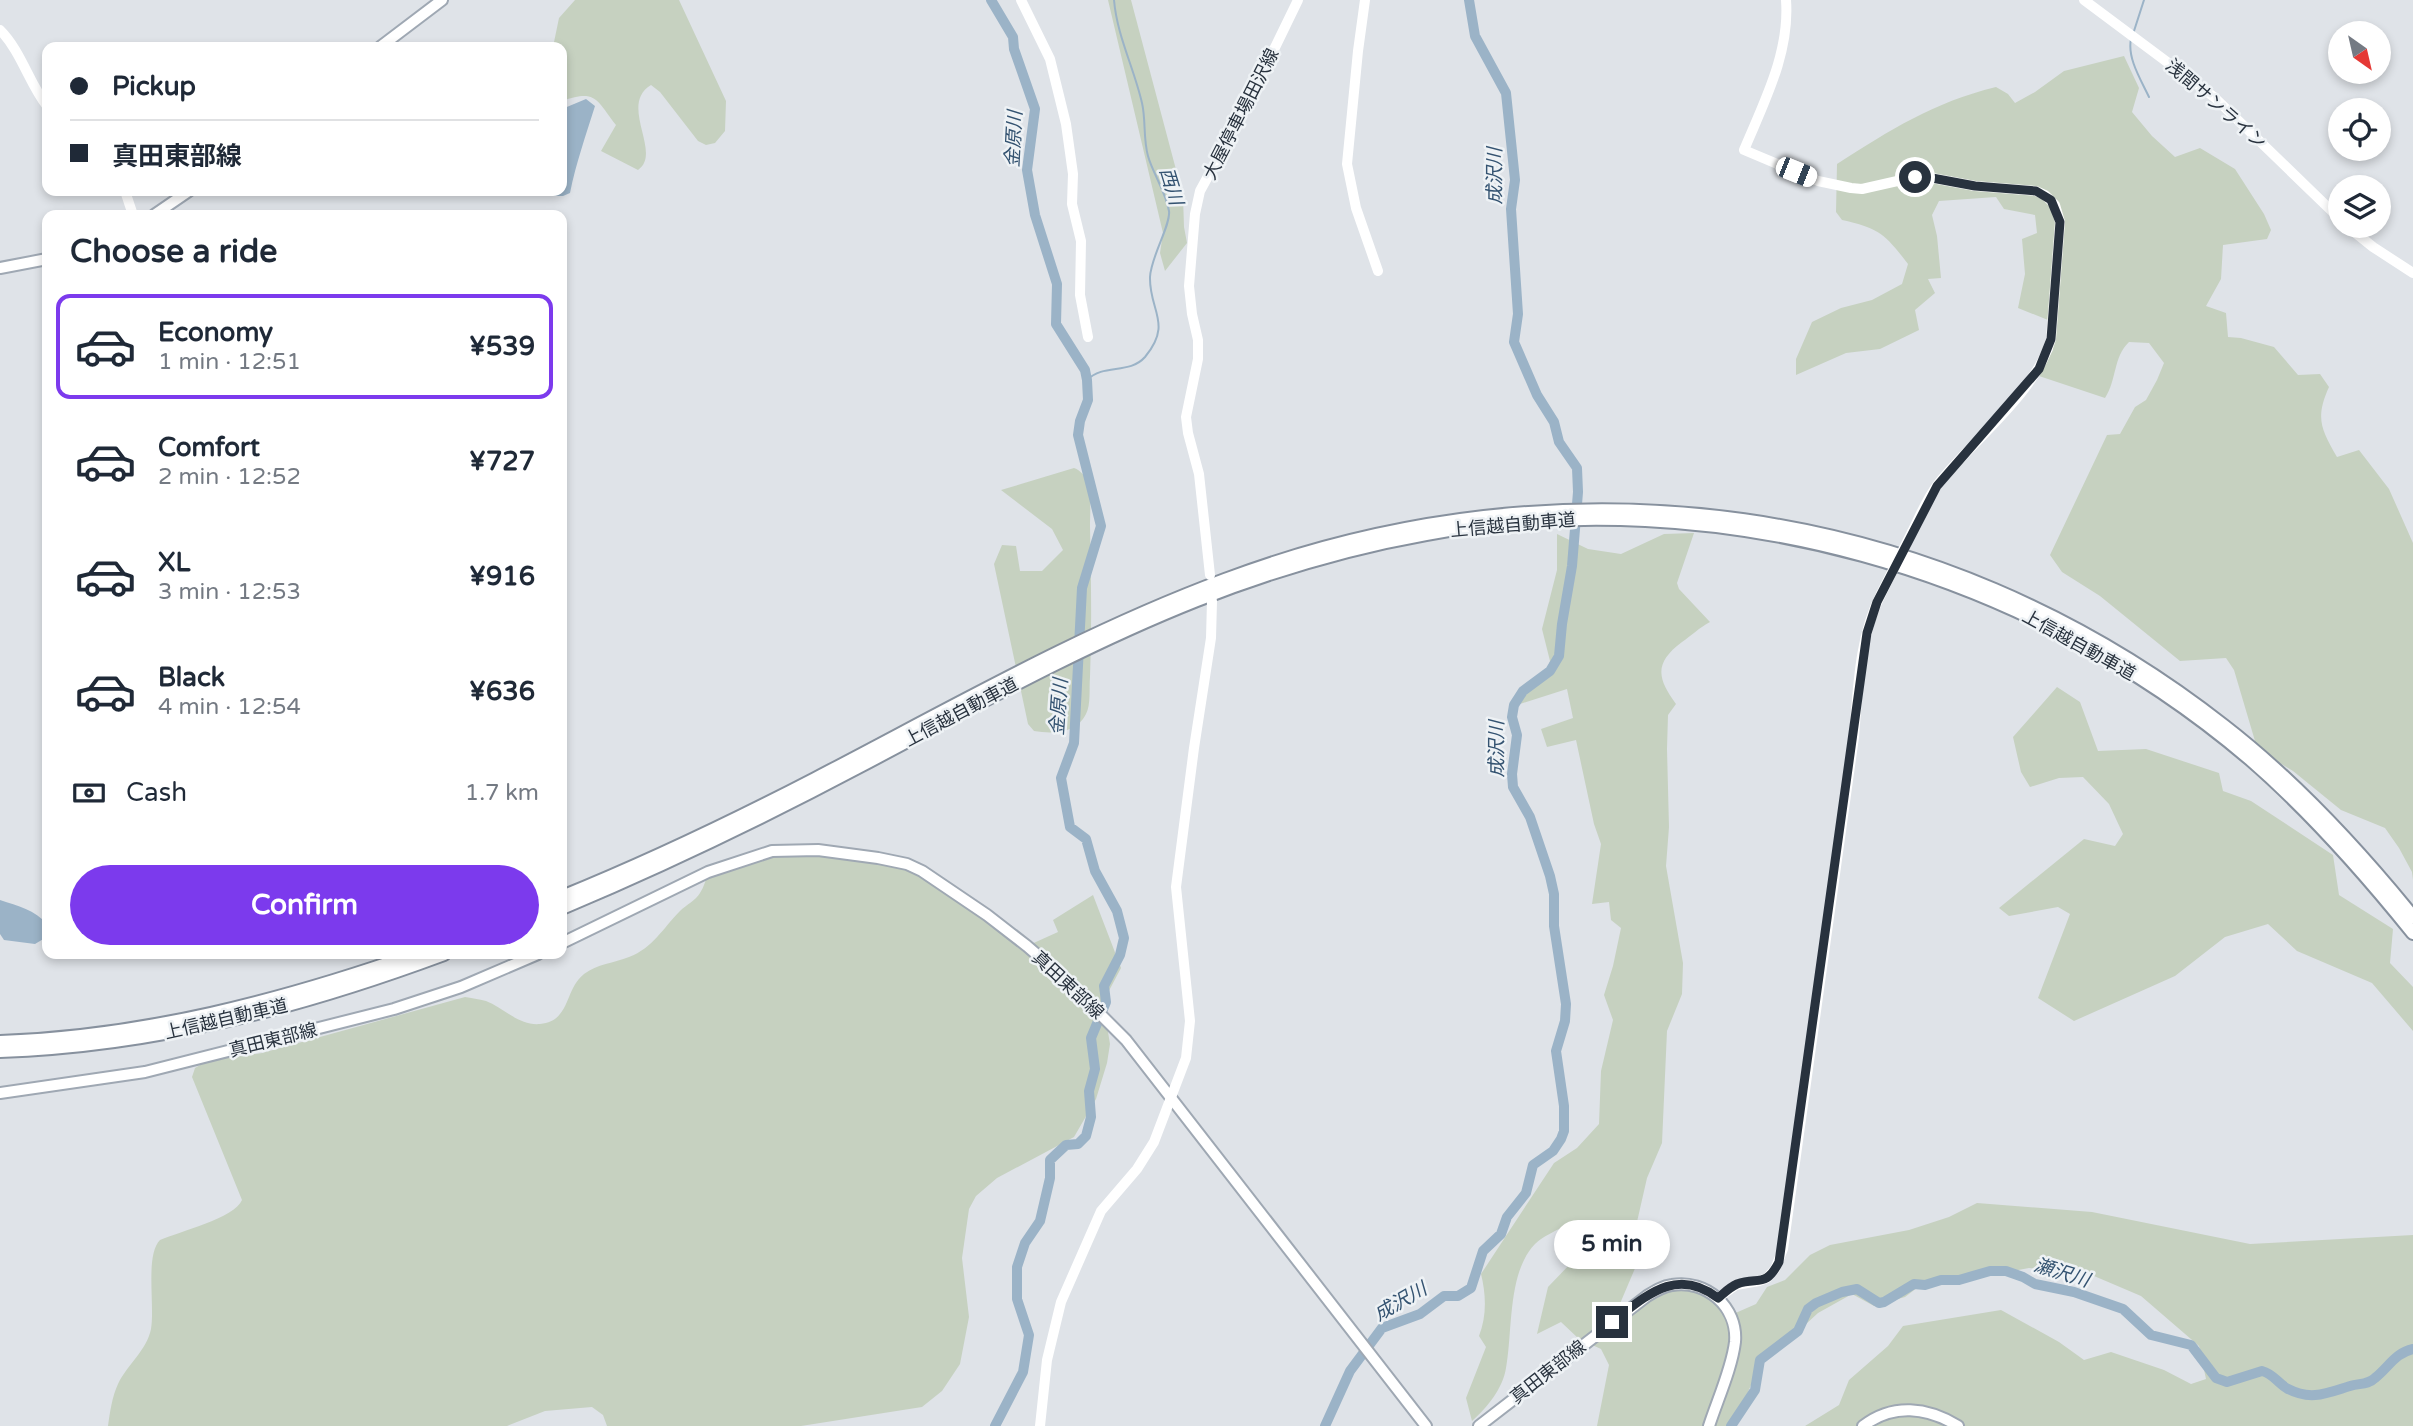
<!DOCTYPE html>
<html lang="en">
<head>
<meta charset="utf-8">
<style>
  :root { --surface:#fff; --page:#f2f2f3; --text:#1f2937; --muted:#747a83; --line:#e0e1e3; --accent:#7c3aed }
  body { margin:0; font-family:"Varela Round","Noto Sans JP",sans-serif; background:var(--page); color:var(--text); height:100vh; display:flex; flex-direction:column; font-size:26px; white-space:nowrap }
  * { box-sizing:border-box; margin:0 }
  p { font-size:23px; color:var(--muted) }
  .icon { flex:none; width:38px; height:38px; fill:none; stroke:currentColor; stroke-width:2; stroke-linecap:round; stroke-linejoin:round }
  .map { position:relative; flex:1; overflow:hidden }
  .details { position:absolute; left:42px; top:210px; width:525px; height:749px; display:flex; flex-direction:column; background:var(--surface); border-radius:14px; box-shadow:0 4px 10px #0003 }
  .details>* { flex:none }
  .top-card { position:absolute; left:42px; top:42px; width:525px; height:154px; border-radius:14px; box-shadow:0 4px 10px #0003; display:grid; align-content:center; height:154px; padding:0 28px; background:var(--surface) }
  .needle { width:46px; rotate:146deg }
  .fabs { position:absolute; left:2328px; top:21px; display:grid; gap:14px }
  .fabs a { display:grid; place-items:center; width:63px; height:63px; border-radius:50%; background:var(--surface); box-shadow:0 4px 10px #0003; font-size:35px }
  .end { position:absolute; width:32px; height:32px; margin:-16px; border:9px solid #28323e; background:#fff; box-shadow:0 0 0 4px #fff }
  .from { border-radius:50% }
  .bubble { position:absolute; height:49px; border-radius:24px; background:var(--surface); box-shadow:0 4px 10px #0003; font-size:23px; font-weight:800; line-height:49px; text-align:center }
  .car { position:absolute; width:21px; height:42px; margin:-21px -10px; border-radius:9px; box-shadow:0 0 5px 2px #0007; background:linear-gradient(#fff 24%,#345 0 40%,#fff 0 76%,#345 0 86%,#fff 0) }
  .top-card b { display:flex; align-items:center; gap:24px; height:66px; font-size:26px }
  .top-card b+b { border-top:2px solid var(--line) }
  .top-card i { width:18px; height:18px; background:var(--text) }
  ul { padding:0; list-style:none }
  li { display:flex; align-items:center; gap:21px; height:105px; margin:0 14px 10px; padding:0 14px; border:4px solid transparent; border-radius:14px }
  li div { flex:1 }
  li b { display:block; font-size:26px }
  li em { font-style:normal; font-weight:800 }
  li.on { border-color:var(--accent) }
  li>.icon { width:63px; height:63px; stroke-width:1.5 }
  h2 { padding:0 28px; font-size:32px; line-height:84px }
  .pay { display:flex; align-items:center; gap:18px; height:77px; padding:0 28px; font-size:26px }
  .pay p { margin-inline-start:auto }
  .action { display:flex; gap:14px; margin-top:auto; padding:14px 28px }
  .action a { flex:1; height:80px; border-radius:42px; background:var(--accent); color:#fff; font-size:28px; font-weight:800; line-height:80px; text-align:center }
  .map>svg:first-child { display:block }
  .green { fill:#c6d1c0 }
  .water { fill:#9bb3c7 }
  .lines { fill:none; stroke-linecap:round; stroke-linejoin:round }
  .stream { stroke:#9bb3c7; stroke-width:2 }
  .river { stroke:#9bb3c7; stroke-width:10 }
  .primary-casing { stroke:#9fa8b3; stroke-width:14 }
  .highway-casing { stroke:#87919e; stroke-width:16 }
  .secondary { stroke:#fff; stroke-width:10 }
  .primary { stroke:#fff; stroke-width:10 }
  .highway { stroke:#fff; stroke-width:12 }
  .secondary-bridge { stroke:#fff; stroke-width:10 }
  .route { stroke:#28323e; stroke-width:9 }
  .labels { text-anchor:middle; stroke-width:5; stroke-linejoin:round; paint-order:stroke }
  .street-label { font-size:18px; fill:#28323e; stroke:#eef2f5 }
  .water-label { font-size:19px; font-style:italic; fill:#345371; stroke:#eef2f5 }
</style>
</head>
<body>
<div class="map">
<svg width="2413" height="1426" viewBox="0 0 2413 1426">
  <rect width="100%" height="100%" fill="#dfe3e8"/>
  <path class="green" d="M575,0h104l47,101 -1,30 -10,12 -9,2 -8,-4 -38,-49 -9,-7c-33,20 12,68 -13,85l-37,-19 15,-26c-20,-26 -20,-36 -54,-24v-54h-9l6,-29z
    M1108,0h23l52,196 1,31 3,16 -22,28 -5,-18 3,-20z
    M2124,56l15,32 -7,24 20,24 23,21 25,-9 35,21 29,45 7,16 -4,9 -44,6 -2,34 -15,27 20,7 2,24 13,1 33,9 24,28 22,-1 9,13c-14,31 -8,42 8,70l22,-7 30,39 24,54v337l-1,-8 -13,-24 -14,-20 -44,-18 -48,-39 -31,-19 -7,-11 -21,-71 -8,-12 -46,3 -80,-65 -38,-24 -12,-17 57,-120 13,-1 15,-27 11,-7 11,-20 7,-17 -15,-20 -20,-1c-16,15 -12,38 -24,56l-66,-22 14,-26 -5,-30 -30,-12 7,-34 -3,-35 15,-6 -2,-18 -31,-6 -8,-12 -57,4 -7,14 5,21 4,42 -13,1 7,14 -20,17 4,20 -39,19 -34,4 -50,22v-16l16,-37 29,-14 31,-8 30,-16 6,-20c-23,-30 -29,-36 -66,-44l-6,-8 1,-48c55,-35 95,-61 159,-77l12,7 7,9 20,-11 29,-21z
    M1074,468c20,7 16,41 16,58 1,51 2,101 0,151 -1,11 1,28 -4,37 -10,20 -34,20 -52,17l-6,-7 -34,-160 8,-19 14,1 4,25h22l21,-21 -11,-21 -51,-39z
    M1694,533l-17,50 2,6 31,33c-11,6 -18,13 -28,20 -28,21 -25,36 -6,62l-8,11 -1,34 2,78 -3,39 17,97 -1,31 -15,37 -5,112 -15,35 -13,57 2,31 -17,40 -18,23 46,-33 46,-11 38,30 25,-11 11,-17 18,-7 25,-25 20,-10 79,-15 40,-13 28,-14 115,9 158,32 163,-9v191h-608l34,-21 10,-25 39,-34 15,-20 98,-16 58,32 25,18 27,-8 53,18 27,14 15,-5 -7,-33 -58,-50 -54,-23 -58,-5 -32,6 -71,7 -21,16 -31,9 -22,-12 -34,19 -37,34 -19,13 -29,66h-136l12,-61 -8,-16 -22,-10 -18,-17 -24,12 11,-47 24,-25 3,-12 -13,-23c-8,5 -20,10 -27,17 -28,29 -22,87 -29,124 -3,20 -19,40 -34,53l-6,-23 20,-51 -7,-11c8,-20 7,-42 2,-62l73,-111 23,-15 22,-24 2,-53 12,-51 -9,-25 9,-29 8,-38 -10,-8 -2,-18 -17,2 9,-60 -7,-20 -18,-84 -29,7 -6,-18 32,-11 -6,-29 -50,16 7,-11 23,-23 3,-10 -8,-32 15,-59v-36l31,15 33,5 43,-20z
    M2057,687l23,15 18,49 48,-2 73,24 4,18 28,10 82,54 6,40 54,34 -3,34 23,24v44l-41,-48 -75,-32 -29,-27 -43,13 -50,39 -101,45 -36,-23 32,-84 -12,-7 -49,9 -10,-8 85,-69 31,7 8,-12 -14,-30 -26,-27 -24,1 -29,9 -9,-15 -8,-35z
    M789,850l118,14 120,82 31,-14 -5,-12 40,-25 28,73 -18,34 7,42 -3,19 -11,36 -22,38 -77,41 -21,18 -7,13 -7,49 7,59 -9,47 -18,27 -20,16 -121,19h-194l-4,-11 -11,-8 -47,4 -38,15h-399c2,-14 4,-29 10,-42 9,-19 29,-34 33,-55 4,-24 -6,-74 9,-89 18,-8 75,-22 82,-40l-50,-123 3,-9 12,-7 55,-8 203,-56c6,1 14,2 21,4 18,7 33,25 54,23 31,-3 24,-34 44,-50 13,-10 30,-11 45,-17 24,-9 34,-29 51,-46 6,-6 16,-11 20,-18 4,-6 6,-14 8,-21z"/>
  <path class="water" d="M586,99l9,7c-9,29 -19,57 -25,87l-7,3h-15l-3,-5h17v-82z
    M0,900c18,6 35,10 47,24l-2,14 -10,6 -31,-4 -4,-6z"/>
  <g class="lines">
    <path class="stream" d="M2134,31l10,-31
      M2131,39c-4,19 10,41 18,58
      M1087,380c17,-17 42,-5 58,-23 28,-34 4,-46 5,-80 1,-21 21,-52 19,-66 -3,-19 -16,-37 -21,-55 -5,-18 -2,-36 -6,-53 -8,-35 -25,-67 -28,-103"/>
    <path class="river" d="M991,0l22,37 1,12 21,60 -8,61 8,45 22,69 -1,40 29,46 2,10 1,20 -8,21 -2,14 23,91 -19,62 -8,155 -13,35 9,49 16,12 9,32 22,40 7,27 -4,17 -16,31 2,16 -15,36 4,31 -6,22 2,26 -5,19 -8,8 -12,1 -16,15v18l-10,43 -15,22 -8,24v32l12,36 -6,37 -28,54
      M1325,1426l25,-55 32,-43 38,-14 24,-18h14l13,-8 12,-37 18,-17 6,-17 19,-24 7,-28 20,-14 8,-12 3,-8v-25l-8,-55 9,-30 1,-17 -12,-78v-32l-4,-18 -20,-59 -17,-30 -1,-13 5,-39 -5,-18 2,-12 9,-14 27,-20 9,-15 3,-32 10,-58 6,-74 -1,-24 -18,-26 -5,-20 -17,-27 -23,-53 4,-28 -7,-105 4,-29 -9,-87 -31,-57 -6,-36
      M1731,1426l24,-36 5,-30 38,-29 10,-22 8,-6 26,-11 15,-3 22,14 5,-1 30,-18 11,1 16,-5h18l31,-9h16l17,6 12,7 39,8 49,17 28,26 40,10 25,33 11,4 35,-11c12,3 15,12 26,18 23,12 39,4 62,-3 9,-3 18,-1 25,-8 14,-11 20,-25 38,-29"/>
    <defs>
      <path id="primary" d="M380,47l62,-47
        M154,215l35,-24
        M0,268l47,-9
        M562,943l146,-71 64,-21 46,-1 60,8 29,6 15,7 65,44 40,31 37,32 62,62 300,386
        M0,1093l145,-21 249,-63 67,-22 77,-33
        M1479,1426l168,-130c8,-5 16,-10 25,-11 34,-6 66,22 63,57 -3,26 -18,59 -26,84
        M1863,1426c30,-23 64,-19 95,0"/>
      <path id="highway" d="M562,897c86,-35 170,-75 253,-118 135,-70 267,-146 410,-199 340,-128 711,-80 999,146 71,55 133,122 189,191
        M562,908c102,-43 202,-91 300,-143 110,-58 219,-119 335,-165 74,-29 150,-52 229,-66 290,-53 600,34 824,225 60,52 113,112 163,174
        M0,1042c144,-5 281,-41 416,-88
        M0,1051c154,-5 301,-44 444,-97"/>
    </defs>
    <use href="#primary" class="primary-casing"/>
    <use href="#highway" class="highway-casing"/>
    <path class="secondary" d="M1021,0l29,59 16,65 7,50 -1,30 9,37 -1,54 8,42
      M1365,0l-7,51 -11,113 9,44 22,63
      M1786,0c4,53 -22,102 -42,150l74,31 33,7 11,1 53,-12 17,1 43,8 61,5 9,4 10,10 5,17 -9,117c-15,54 -78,101 -113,145 -11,14 -18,32 -26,48
      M2084,0l130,97 126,122
      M0,30c21,21 29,53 47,76
      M125,191l8,24
      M2347,226l26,21 40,26
      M1210,575l-11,-101 -11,-41 -2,-16 12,-58v-19l-6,-26 -3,-28 6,-72 5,-23 48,-88 50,-103
      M1718,1298l18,-13 23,-4 8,-3 8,-9 8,-20 71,-512c4,-48 5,-100 27,-143
      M1040,1426l7,-66 14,-58 40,-91 36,-42 17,-27 32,-84 4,-37 -14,-134 18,-139 17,-110 1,-37"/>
    <use href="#primary" class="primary"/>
    <use href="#highway" class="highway"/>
    <path class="secondary-bridge" d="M1881,594l31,-62"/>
  </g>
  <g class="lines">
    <path class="route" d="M1612,1322c34,-26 64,-56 106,-24 6,-5 12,-11 19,-14 21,-8 28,5 42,-22l88,-629 10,-31 60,-116 102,-117 12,-30 9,-117 -9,-22 -15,-9 -61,-5 -43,-8 -17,-1"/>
  </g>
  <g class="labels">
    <g class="street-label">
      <text transform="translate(2216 104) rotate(41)" y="6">浅間サンライン</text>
      <text transform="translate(1241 114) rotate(-63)" y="6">大屋停車場田沢線</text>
      <text transform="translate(1513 525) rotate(-5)" y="6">上信越自動車道</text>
      <text transform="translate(2079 645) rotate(29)" y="6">上信越自動車道</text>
      <text transform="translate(961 712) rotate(-28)" y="6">上信越自動車道</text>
      <text transform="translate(1068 985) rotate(43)" y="6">真田東部線</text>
      <text transform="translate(226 1019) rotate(-13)" y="6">上信越自動車道</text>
      <text transform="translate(273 1040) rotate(-14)" y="6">真田東部線</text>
      <text transform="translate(1548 1372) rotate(-38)" y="6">真田東部線</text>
    </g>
    <g class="water-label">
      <text transform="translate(1013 139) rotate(-87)" y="7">金原川</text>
      <text transform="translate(1494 176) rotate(-90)" y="7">成沢川</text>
      <text transform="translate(1172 186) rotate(73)" y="7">西川</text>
      <text transform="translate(1058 707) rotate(-86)" y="7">金原川</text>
      <text transform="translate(1496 749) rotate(-90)" y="7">成沢川</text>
      <text transform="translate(2062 1272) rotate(17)" y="7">瀬沢川</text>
      <text transform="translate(1400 1301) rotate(-30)" y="7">成沢川</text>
    </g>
  </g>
</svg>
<div class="fabs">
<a><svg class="needle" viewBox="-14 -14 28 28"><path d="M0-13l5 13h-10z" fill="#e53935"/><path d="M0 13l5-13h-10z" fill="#747a83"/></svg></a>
<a><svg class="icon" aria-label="locate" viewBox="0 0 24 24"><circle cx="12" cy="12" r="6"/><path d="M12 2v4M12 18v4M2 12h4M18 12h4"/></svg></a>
<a><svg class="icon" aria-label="layers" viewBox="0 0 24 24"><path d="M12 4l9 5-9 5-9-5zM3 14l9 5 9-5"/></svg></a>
</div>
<i class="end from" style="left:1915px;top:177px"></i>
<i class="end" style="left:1612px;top:1322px"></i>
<div class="bubble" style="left:1554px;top:1220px;width:116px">5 min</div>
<i class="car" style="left:1796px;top:172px;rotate:112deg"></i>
<div class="top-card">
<b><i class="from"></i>Pickup</b>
<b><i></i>真田東部線</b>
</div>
<section class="details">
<h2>Choose a ride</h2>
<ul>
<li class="on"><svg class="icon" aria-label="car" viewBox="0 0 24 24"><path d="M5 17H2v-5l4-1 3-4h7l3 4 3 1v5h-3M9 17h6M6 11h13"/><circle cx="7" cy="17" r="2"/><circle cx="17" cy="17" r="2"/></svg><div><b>Economy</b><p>1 min · 12:51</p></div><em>¥539</em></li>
<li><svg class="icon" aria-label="car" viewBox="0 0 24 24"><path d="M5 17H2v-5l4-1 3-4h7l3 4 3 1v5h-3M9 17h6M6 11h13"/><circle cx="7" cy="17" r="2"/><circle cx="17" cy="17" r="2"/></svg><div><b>Comfort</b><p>2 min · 12:52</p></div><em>¥727</em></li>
<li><svg class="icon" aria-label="car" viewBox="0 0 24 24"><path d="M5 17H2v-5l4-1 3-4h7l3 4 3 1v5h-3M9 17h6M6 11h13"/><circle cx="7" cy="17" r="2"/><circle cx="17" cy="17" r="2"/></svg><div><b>XL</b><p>3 min · 12:53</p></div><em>¥916</em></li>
<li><svg class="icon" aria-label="car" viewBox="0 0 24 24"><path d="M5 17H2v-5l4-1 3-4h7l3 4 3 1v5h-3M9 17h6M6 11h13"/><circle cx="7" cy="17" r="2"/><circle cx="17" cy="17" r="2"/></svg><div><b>Black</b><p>4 min · 12:54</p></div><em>¥636</em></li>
</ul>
<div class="pay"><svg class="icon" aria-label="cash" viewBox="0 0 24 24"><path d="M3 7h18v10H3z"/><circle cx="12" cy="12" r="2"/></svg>Cash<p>1.7 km</p></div>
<div class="action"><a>Confirm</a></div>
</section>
</div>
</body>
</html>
